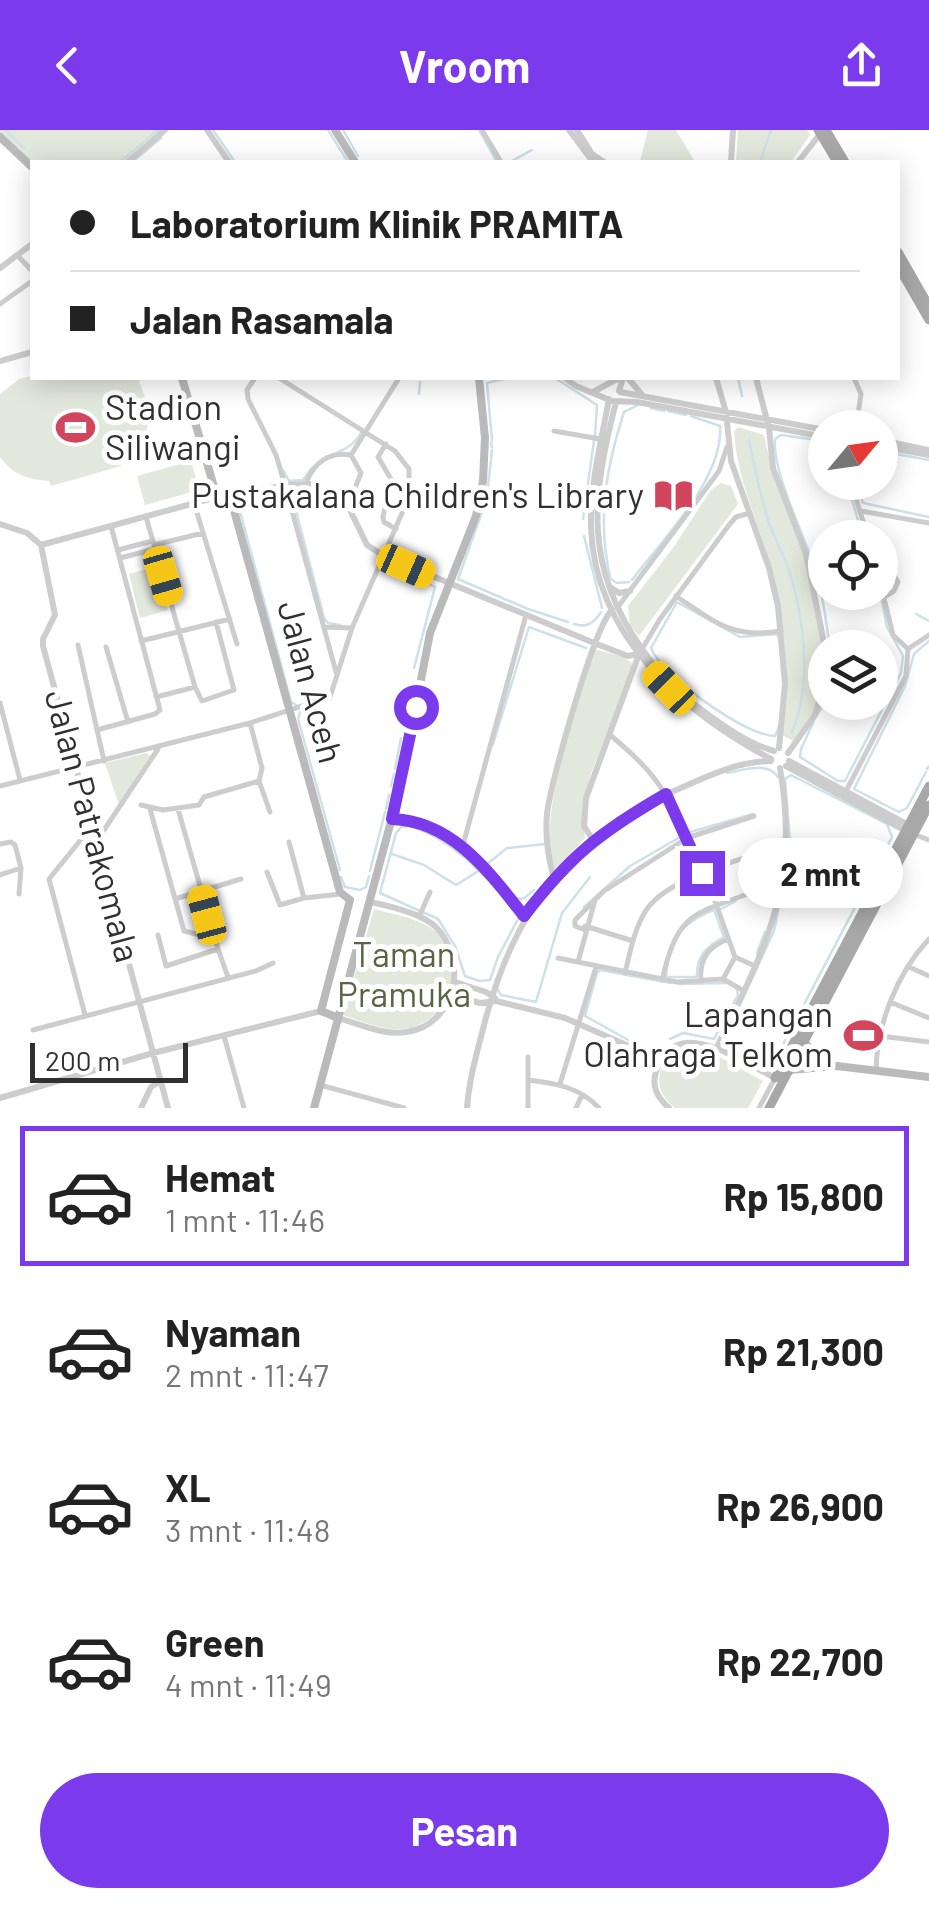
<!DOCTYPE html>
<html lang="id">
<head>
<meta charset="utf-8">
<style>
  :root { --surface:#fff; --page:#f2f2f2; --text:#222; --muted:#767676; --line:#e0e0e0; --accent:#7c3aed }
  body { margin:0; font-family:Barlow,sans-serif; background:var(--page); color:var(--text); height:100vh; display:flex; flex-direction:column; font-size:38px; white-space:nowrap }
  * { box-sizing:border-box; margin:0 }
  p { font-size:32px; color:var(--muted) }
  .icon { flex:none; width:55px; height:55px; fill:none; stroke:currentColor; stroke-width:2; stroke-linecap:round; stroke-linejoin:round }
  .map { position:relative; height:978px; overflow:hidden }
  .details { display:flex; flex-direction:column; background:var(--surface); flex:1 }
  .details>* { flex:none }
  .top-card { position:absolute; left:30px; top:30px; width:870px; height:220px; border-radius:0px; box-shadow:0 5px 25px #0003; display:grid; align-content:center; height:220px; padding:0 40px; background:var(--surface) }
  .needle { width:65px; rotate:61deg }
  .buttons { position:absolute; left:808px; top:280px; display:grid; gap:20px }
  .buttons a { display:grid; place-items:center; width:90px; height:90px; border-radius:50%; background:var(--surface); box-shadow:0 5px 25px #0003; font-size:50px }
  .scale { position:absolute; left:30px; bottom:25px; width:158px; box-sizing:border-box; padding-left:10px; border:5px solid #303030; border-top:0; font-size:28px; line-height:35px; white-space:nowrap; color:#303030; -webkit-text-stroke:8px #fff; paint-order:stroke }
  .end { position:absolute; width:45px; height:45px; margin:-22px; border:12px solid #7c3aed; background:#fff; box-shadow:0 0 0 5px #fff }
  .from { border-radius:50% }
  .bubble { position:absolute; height:70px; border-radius:35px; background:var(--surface); box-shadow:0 5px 25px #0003; font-size:32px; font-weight:700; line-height:70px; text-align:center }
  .car { position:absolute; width:30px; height:60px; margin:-30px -15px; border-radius:12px; box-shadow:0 0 8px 2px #0007; background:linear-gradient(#f5c518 24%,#345 0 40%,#f5c518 0 76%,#345 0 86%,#f5c518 0) }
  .top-card b { display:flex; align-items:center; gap:35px; height:95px; font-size:38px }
  .top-card b+b { border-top:2px solid var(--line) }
  .top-card i { width:25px; height:25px; background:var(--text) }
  ul { padding:18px 0 0; list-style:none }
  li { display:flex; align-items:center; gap:30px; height:140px; margin:0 20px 15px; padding:0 20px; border:5px solid transparent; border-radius:0px }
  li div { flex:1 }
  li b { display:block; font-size:38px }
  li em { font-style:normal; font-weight:700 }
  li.selected { border-color:var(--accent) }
  li>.icon { width:90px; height:90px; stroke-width:1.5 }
  .button { display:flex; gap:20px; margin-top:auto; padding:20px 40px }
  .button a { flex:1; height:115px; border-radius:60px; background:var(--accent); color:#fff; font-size:40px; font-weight:700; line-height:115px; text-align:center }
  header { display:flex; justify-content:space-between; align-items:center; height:130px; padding:0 40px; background:var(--accent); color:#fff; font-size:45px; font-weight:700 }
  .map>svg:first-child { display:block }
  .green { fill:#e3e8dc }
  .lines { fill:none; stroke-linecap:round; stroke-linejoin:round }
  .stream { stroke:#cee0e8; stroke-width:2.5 }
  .minor { stroke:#cdcdcd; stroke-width:5 }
  .tertiary { stroke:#cdcdcd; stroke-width:6 }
  .secondary { stroke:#bababa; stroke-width:8 }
  .primary { stroke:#a8a8a8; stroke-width:9 }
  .route { stroke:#7c3aed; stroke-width:12 }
  .labels { text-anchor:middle; stroke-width:10; stroke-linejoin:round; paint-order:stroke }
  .poi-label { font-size:35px; fill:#303030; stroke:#fff; text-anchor:end }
  .street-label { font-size:35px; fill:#303030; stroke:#fff }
  .park-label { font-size:35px; fill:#566642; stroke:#fff }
</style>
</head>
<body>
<header><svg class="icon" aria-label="back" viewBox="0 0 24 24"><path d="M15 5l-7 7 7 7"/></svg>Vroom<svg class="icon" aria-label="share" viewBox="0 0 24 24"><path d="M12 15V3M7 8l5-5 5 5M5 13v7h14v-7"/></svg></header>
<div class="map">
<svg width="929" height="978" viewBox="0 0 929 978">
  <rect width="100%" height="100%" fill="#fff"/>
  <path class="green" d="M0,0h162l-38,32h-92l-32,-26z
    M648,0h28l19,32h-55z
    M738,0h69l3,5 -19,27h-55z
    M32,246l106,2 13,37 -9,30 -22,16 1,5 -70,20 -2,-5c-22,-2 -36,-6 -49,-24v-63l19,-15z
    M738,297l26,8c15,79 78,178 59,260 -4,17 -17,33 -26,48l-15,-8c8,-54 3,-109 -10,-162 -12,-49 -35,-91 -38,-142z
    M191,331l8,29 -54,15 -8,-29z
    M721,353l10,3 7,18 -99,132 -9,-10 -2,-20 45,-58 38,-58z
    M156,436l12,44 -28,8 -11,-44z
    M594,519l30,8 10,8 -44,111 -8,34 3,28 -29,32c-24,-42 25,-173 38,-221z
    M146,623l4,3 -31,49 -14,-42z
    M374,779c21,6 47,9 65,25 9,9 18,39 16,51 -3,17 -28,39 -44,43 -23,5 -47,-6 -68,-13z
    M692,917l16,4 55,30 -15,27h-73c-22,-17 -20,-39 -1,-58z"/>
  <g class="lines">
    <path class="stream" d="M5,0l19,18
      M213,0l22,32
      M328,0l20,32
      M343,0l15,26
      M479,0l18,32
      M120,32l38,-32
      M132,32l29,-24
      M510,32l22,-12
      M760,32l11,-32
      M555,248l42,27 -2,31
      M738,248l4,18
      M419,264l1,-12
      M651,278l13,3
      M668,281l18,4
      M749,310c6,28 11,56 20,83 7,19 18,38 23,57 13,49 19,106 0,152
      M492,311l-5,-58 21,-5
      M825,311l-44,-6 -6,4c-3,35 32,100 42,137 7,23 9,48 13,72
      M491,313l1,4
      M880,321l49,9
      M491,328l1,-8
      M283,340l6,11 14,-1c21,-34 44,-20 59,-49
      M847,352l16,56
      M855,352l8,21 66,14
      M293,356l-3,2 34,130 4,5 12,2
      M488,357l3,-27
      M269,362h16
      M239,367l-2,3 54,202 7,4
      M485,371l3,-11
      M485,374l-27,75 70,30 40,13
      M583,389l11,-78
      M584,406l18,72
      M384,431l51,26 -21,81
      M610,447c-13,-58 -4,-110 14,-165l14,-7
      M611,449l6,4 12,-1
      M632,450c30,-40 92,-102 88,-154l-29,-10
      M677,472l63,35 36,-3 4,4c5,29 9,71 -5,98 -30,0 -114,-61 -124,-88z
      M916,484l13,7
      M574,494c13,4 20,-1 27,-12
      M331,569l-31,13 -2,7 42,151
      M818,584l7,-13
      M814,591l-13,28 -1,8 38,24h7l56,-108 2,-17 -16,-29 -7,-35
      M493,614l36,-117 57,21
      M395,639l6,-31
      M927,639l2,-3
      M926,642l-19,36 -8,4 -45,-23 51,-103 9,-32 15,-13
      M727,643c17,-3 41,-12 51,4
      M791,645l96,49 5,13 -122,232 -48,-26 52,-112 12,-58 19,-2 6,-6v-12l-18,-7 -3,-5 -5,-62z
      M391,656l3,-12
      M386,679l3,-14
      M411,696c45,15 75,51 107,86l1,5 -21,40 -8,23 -11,1 -14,-5 -10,-30 -17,-27 -58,-26 16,-60 5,-6z
      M687,703l66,-19
      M466,714l49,54 8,1 11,-9
      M392,724l32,11 32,20 21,-13
      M486,735l21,-17 38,-4
      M569,737l27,-24 59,-39
      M370,741l15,-59
      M341,747l4,10 15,3 6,-3 3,-11
      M584,777l46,-41 52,-30 -16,-36
      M721,779l15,-8
      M714,780l10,27c-17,9 -28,19 -27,40h-31c3,-37 14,-54 48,-67z
      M757,823l8,-21
      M679,854l47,-1
      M497,858l4,7 35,7 26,-89 28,-36
      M670,909l13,-6 31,6 24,-44 -1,-5
      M639,916l-54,-30 12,-43 3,-3 71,13
      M641,917l12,4"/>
    <path class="minor" d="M482,0l19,32
      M18,126l14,15
      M0,174l32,-23
      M255,248l-8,12 1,9 28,56 9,30 51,187
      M854,248l7,16 -5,34
      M554,301l46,8
      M386,314l-8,13 13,22 -8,38 1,5 12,7
      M851,352l17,56
      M306,353c8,-20 23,-32 45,-28l48,-77
      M194,373l43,141
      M348,376l13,-33 -10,-18
      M861,381l68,12
      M146,387l49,170 7,14 32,-11 -18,-68
      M154,415l49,-12
      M118,420l34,-9
      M120,428l35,-9
      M880,438l10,1 8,13 -4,9 -10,6
      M880,452l13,53 15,14
      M676,466c39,26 56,43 105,35
      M617,478l102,-137 8,-24
      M325,497l27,1
      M141,511l89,-22
      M78,515l26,116
      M106,517l22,75
      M642,519l18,-30 69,-94 7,-8 14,-4
      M908,519l21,-14
      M156,567l39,-10
      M0,573l20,77
      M250,593l12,45 -3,13
      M97,600l58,-16 5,-4 -49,-184
      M609,604c20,17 40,34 54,57 33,49 52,111 72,166l20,9
      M259,651l11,31
      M0,656l250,-63 80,-26 22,-69 57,-131v-28l-14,-18 -116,-73
      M846,661l60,-115 2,-27
      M141,675l22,5 36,-5 5,-8 55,-16
      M150,679l34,122 29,7
      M178,679l40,140
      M392,689c62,2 97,54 132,97
      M913,704l16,6
      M96,712l62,-93
      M289,712l15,56 37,-4
      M0,714l11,-2 4,3 6,23 -2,26
      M463,715l63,-230
      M785,737l17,2 6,-10 -5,-7 -16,-3
      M267,742l13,33 24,-7
      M0,745l21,-7
      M175,769l66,-20
      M419,787l11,-25
      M585,796l48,15
      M585,800l-10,-4v-6l18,-18
      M158,805l8,31 52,-17 10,28
      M558,828l119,24 46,-3 21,12
      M578,832l17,-62 9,-9 83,-53 67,-22
      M909,837l20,9
      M625,843c5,-20 9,-43 20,-61 17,-29 81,-49 113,-58
      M723,849l12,-22
      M662,850c16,-68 30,-65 91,-88
      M701,851c-2,-22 7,-34 27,-42
      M890,872l39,16
      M85,885l-36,-136 43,-53
      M33,900l223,-59 17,-8
      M224,906l20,72
      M880,906l49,6
      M528,927v23
      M876,940c1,-46 21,-97 53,-131
      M560,954l36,-117
      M320,955l84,23
      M528,978v-28c26,3 52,7 71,28
      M576,978l6,-13
      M759,978l15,-28"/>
    <path class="tertiary" d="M207,0l22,32
      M569,0l24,32
      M577,0l15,24 12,8
      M128,32l37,-32
      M731,32l2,-32
      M798,32l22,-28
      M0,138l32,-24
      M0,231l32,-9
      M565,248l11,8 36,15 25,1 188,35
      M628,248l14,17
      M716,248l10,34 5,49 38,107 9,38 7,78 -6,64
      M756,248l13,50 4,40 33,86 19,94
      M619,261l4,-13
      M593,262l26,-14
      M620,262l205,38
      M609,269c-8,44 -19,84 -18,129 4,108 91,184 180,231
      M616,272c-24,94 -33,164 26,247 15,22 32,40 53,56 23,17 51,38 79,46
      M880,310l49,10
      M880,316l49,9
      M230,366l55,-11 26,-1 37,22 19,39 17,11 210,87 34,13 10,-2
      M0,394l27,9 14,12
      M41,415l14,70 -12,24v7l125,462
      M41,415l176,-48
      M610,457l9,6 11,-2
      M788,623l27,-38 10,-33
      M789,631l123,66
      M786,636l122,66
      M593,710l-9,-14 2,-28 53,-144
      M553,745c-5,-19 -8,-40 -6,-61 3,-30 47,-187 65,-204
      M455,852l31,10 9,6
      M451,865l29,8 16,-2 69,17 82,36 19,-3
      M338,888c22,6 46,18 69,14 49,-8 62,-71 29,-105 -15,-14 -46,-21 -66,-25
      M716,919c50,-101 84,-166 64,-281
      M0,968l153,-45 168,-42
      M141,978l10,-21 9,-6
      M467,978c2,-28 10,-56 17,-83 30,-116 86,-191 199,-238 27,-12 57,-26 88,-26
      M669,978c-11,-10 -18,-21 -13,-36 18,-61 86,-10 121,7"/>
    <path class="secondary" d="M335,0l20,32
      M0,7l32,30
      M182,248l35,119 13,-1 110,396 10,8
      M338,888l-17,-7 29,-111
      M801,910l31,26
      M789,940l48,-4 92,11
      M314,978l87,-324 29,-151 46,-117 7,-35 2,-43 -6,-60"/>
    <path class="primary" d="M818,0l19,32
      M826,0l19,32
      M898,122l31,54
      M898,136l31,54
      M775,948l154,-292
      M769,978l160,-303"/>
  </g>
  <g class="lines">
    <path class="route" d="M416,577l-24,112c61,2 98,54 132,97 46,-60 76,-84 142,-122l36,79"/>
  </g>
  <defs>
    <symbol id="stadium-bare" viewBox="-9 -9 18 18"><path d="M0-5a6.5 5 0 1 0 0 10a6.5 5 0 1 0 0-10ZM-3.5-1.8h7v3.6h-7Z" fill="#d2465d" stroke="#fff" stroke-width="2.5" paint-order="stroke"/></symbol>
    <symbol id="library-bare" viewBox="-9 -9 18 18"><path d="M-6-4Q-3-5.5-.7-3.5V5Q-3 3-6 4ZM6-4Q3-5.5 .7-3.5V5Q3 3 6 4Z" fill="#d2465d" stroke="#fff" stroke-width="2.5" paint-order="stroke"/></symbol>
  </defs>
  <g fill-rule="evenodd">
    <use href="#stadium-bare" x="48" y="270" width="55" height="55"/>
    <use href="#library-bare" x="646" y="338" width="55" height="55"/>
    <use href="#stadium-bare" x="836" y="878" width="55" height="55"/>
  </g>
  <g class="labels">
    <g class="poi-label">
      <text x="105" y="290" text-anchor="start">Stadion<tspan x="105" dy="40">Siliwangi</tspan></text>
      <text x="644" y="378">Pustakalana Children's Library</text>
      <text x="833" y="897">Lapangan<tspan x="833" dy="40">Olahraga Telkom</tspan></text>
    </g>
    <g class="street-label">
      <text transform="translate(310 552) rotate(75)" y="12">Jalan Aceh</text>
      <text transform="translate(92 696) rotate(75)" y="12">Jalan Patrakomala</text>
    </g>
    <g class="park-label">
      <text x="404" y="837">Taman<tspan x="404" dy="40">Pramuka</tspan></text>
    </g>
  </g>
</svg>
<div class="buttons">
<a><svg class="needle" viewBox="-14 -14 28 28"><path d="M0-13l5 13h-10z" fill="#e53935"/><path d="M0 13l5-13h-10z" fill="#767676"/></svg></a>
<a><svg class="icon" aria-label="locate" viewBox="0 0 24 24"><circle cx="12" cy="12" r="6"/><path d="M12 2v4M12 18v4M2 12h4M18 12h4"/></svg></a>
<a><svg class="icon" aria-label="layers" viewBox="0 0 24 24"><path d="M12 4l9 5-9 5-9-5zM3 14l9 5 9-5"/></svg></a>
</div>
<div class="scale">200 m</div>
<i class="end from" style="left:416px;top:577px"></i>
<i class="end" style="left:702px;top:743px"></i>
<div class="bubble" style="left:738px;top:708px;width:165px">2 mnt</div>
<i class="car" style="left:406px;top:436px;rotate:114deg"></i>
<i class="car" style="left:163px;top:446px;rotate:164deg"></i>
<i class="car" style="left:669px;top:558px;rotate:316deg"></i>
<i class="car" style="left:207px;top:785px;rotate:345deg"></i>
<div class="top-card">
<b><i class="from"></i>Laboratorium Klinik PRAMITA</b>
<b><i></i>Jalan Rasamala</b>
</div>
</div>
<section class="details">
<ul>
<li class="selected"><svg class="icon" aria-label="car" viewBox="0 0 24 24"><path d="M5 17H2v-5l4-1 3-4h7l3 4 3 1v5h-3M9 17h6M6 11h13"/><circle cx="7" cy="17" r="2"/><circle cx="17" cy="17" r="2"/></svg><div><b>Hemat</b><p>1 mnt · 11:46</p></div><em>Rp 15,800</em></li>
<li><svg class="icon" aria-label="car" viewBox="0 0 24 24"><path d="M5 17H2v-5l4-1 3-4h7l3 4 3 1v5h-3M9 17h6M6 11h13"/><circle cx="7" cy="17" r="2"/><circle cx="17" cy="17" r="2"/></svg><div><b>Nyaman</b><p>2 mnt · 11:47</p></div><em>Rp 21,300</em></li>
<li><svg class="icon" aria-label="car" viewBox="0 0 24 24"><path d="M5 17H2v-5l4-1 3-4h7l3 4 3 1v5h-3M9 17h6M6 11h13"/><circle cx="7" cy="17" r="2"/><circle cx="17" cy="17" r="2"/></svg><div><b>XL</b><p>3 mnt · 11:48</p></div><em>Rp 26,900</em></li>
<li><svg class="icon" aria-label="car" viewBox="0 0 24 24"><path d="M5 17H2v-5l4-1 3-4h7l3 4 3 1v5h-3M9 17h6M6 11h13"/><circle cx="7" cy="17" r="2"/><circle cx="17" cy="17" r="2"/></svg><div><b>Green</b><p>4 mnt · 11:49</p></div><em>Rp 22,700</em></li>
</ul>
<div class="button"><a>Pesan</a></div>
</section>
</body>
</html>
